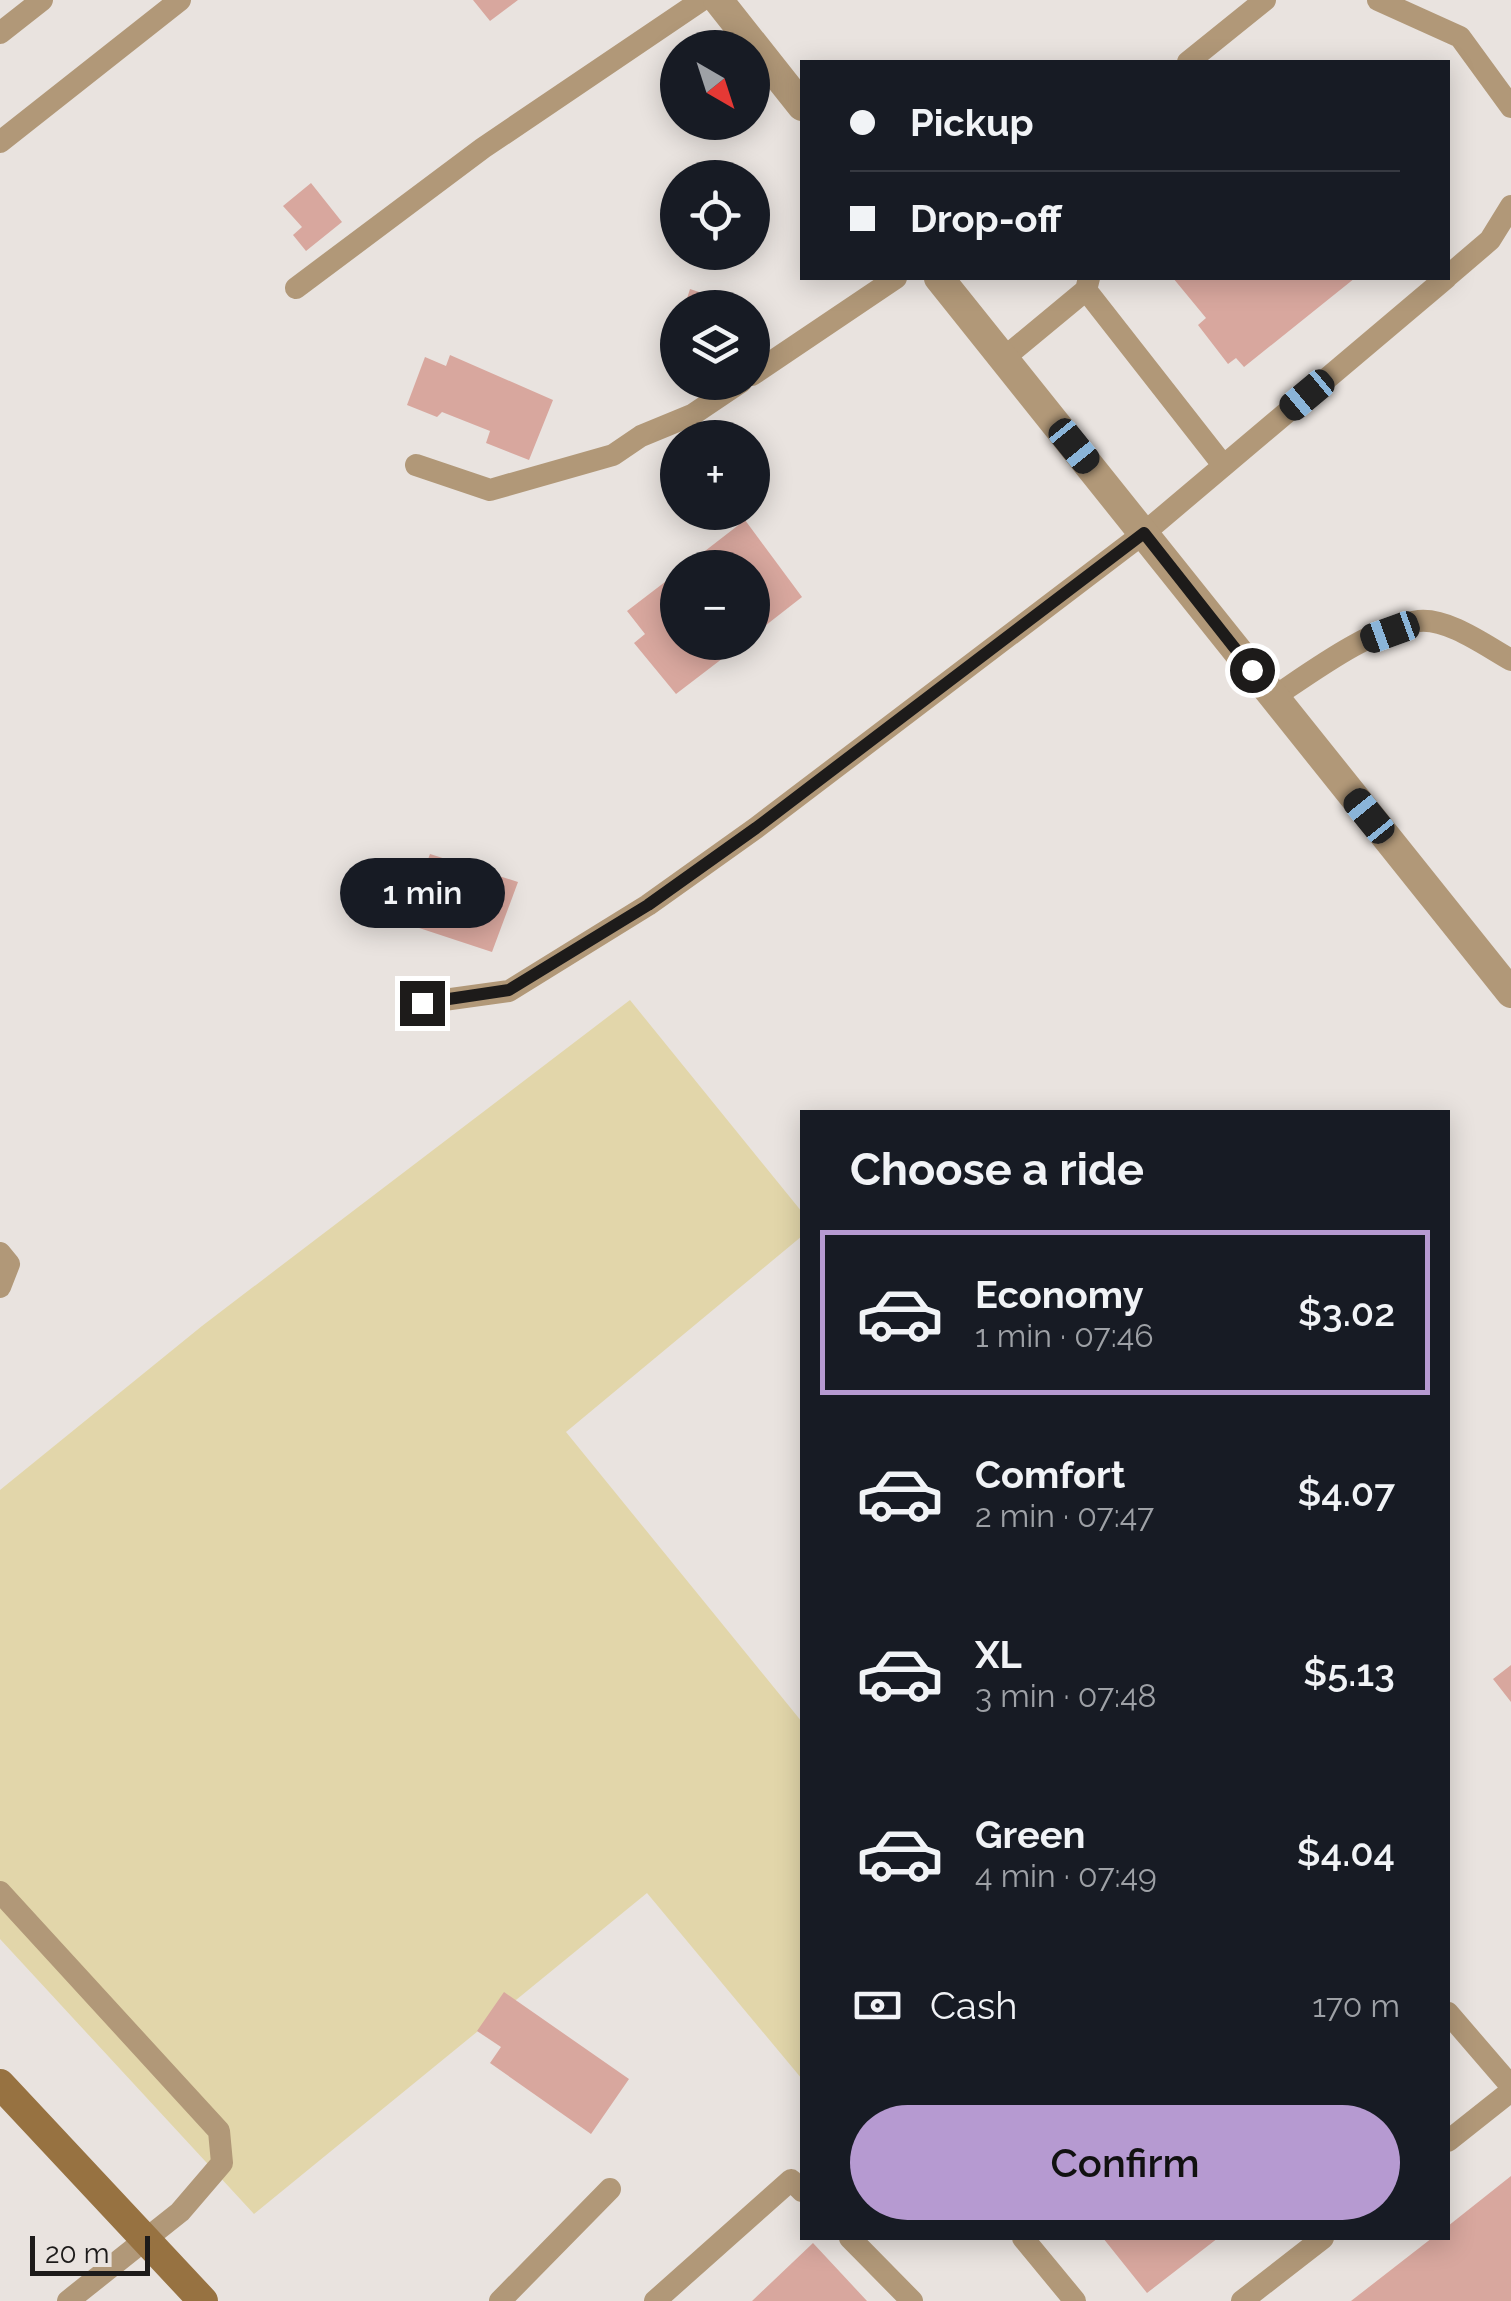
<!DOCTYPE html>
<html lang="en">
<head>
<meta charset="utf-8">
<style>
  :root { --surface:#171b24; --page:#242831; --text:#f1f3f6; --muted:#9ea1a6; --line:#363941; --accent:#b69ad1 }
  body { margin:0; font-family:Raleway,sans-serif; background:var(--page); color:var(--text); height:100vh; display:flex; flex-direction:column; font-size:38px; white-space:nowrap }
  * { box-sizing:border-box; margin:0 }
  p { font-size:32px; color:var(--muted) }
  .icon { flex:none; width:55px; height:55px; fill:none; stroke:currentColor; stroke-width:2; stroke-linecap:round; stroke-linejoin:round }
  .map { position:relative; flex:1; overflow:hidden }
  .drawer { position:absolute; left:800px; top:1110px; width:650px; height:1130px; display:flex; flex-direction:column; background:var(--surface); border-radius:0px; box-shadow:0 5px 25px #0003 }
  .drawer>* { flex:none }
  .hud { position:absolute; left:800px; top:60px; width:650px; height:220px; border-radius:0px; box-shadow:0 5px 25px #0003; display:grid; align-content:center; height:220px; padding:0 50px; background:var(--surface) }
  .needle { width:65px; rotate:141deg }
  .tools { position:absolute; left:660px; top:30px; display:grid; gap:20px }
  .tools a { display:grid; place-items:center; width:110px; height:110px; border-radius:50%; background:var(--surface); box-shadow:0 5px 25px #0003; font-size:50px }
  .scale { position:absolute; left:30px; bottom:25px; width:120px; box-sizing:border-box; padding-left:10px; border:5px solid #1d1b1a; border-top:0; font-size:28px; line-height:35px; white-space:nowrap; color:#1d1b1a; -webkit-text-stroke:8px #e9e3df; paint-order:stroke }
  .end { position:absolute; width:45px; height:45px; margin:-22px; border:12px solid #1d1b1a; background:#fff; box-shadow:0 0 0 5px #fff }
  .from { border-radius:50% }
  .bubble { position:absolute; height:70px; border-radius:35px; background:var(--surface); box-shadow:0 5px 25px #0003; font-size:32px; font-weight:600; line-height:70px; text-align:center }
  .car { position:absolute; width:30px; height:60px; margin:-30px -15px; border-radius:12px; box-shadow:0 0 8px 2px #0007; background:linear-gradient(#222 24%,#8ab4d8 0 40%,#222 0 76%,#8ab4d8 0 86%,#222 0) }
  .hud b { display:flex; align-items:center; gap:35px; height:95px; font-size:38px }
  .hud b+b { border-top:2px solid var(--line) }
  .hud i { width:25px; height:25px; background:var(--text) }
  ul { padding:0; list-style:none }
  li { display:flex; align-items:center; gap:30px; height:165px; margin:0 20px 15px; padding:0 30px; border:5px solid transparent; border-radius:0px }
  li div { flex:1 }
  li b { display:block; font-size:38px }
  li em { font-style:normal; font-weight:600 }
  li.current { border-color:var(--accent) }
  li>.icon { width:90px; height:90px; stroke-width:1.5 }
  h2 { padding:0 50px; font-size:45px; line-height:120px }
  .pay { display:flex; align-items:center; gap:25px; height:110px; padding:0 50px; font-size:38px }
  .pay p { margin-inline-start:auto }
  .cta { display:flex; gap:20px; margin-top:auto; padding:20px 50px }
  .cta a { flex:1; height:115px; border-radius:60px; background:var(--accent); color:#111; font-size:40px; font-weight:600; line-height:115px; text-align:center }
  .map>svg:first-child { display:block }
  .green { fill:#e2d6aa }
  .building { fill:#d8a79e }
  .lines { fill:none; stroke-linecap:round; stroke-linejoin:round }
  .lane { stroke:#b19878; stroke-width:22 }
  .street { stroke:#b19878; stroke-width:30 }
  .secondary { stroke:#977241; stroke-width:30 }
  .route { stroke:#1d1b1a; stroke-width:12 }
</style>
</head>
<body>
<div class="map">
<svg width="1511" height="2301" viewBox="0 0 1511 2301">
  <rect width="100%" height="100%" fill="#e9e3df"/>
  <path class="green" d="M630,1000l172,212v24l-236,196 236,290v357l-155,-186 -393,321 -254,-275v-449l202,-164z"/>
  <path class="building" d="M473,0h45l-28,21z
    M311,183l31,39 -36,29 -13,-16 9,-8 -19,-21z
    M1173,278h182l-111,89 -8,-9 -8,6 -30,-39 8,-7z
    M690,289l54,18v1h-60z
    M450,355l103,45 -24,60 -43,-17 4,-12 -48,-19 -5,5 -30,-12 18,-48 21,9z
    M745,520l57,77 -50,39v-68h-69z
    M678,572v70h66l-68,52 -42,-51 11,-9 -18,-23z
    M430,854l88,28 -26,70 -88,-29z
    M1511,1665v37l-18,-23z
    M504,1992l125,87 -38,55 -101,-71 11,-16 -24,-16z
    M1511,2176v125h-160l81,-63h16v-12z
    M1103,2238h115l-71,55z
    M813,2243l54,58h-115z"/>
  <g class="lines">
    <path class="lane" d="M1378,0l82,37 51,70
      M0,33l42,-33
      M1188,62l77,-62
      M0,142l180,-142
      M1448,276l42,-36 21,-34
      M296,288l187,-140 219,-148
      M1086,290l137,175
      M1004,358l82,-68 3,-12
      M752,375l144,-97
      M416,465l74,25 123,-35 28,-19 51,-21 49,-33
      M1274,697c39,-26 98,-70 145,-76 29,-3 67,25 92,39
      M422,1003l87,-12 139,-86 108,-77 388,-295 302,-255
      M0,1253l9,11 -9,23
      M0,1892l219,239 3,32 -42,49 -112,89
      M1448,2013l63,73
      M1448,2141l63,-50
      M850,2238l62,63
      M1023,2238l52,63
      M500,2301l110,-112
      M655,2301l136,-121 11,11
      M1242,2301l81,-63"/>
    <path class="street" d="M718,0l84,106
      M939,278l572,715"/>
    <path class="secondary" d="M0,2084l203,217"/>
  </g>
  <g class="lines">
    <path class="route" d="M422,1003l87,-13 139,-85 108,-77 388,-295 108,137"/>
  </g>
</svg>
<div class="tools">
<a><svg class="needle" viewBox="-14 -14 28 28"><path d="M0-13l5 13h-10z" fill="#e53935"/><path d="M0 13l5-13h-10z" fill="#9ea1a6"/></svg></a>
<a><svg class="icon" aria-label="locate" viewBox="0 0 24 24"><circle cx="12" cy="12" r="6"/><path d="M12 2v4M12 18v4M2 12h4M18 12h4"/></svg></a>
<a><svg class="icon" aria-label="layers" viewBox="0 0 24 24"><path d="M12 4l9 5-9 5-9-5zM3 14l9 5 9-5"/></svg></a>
<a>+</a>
<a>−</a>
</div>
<div class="scale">20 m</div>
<i class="end from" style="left:1252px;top:670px"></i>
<i class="end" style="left:422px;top:1003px"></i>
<div class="bubble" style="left:340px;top:858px;width:165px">1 min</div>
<i class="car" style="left:1307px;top:395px;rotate:230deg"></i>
<i class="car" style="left:1074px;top:446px;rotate:141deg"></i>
<i class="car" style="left:1390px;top:632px;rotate:250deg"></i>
<i class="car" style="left:1369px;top:816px;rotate:321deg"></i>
<div class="hud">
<b><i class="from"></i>Pickup</b>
<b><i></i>Drop-off</b>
</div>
<section class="drawer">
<h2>Choose a ride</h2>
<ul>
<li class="current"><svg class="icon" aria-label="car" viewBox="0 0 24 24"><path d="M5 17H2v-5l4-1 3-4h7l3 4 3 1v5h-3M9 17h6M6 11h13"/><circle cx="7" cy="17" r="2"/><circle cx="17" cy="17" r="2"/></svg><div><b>Economy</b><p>1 min · 07:46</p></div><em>$3.02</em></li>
<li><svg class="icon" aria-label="car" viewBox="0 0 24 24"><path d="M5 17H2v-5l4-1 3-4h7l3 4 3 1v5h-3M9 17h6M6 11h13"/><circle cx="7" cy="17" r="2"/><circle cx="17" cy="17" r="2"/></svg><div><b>Comfort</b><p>2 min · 07:47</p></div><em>$4.07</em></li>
<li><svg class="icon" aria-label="car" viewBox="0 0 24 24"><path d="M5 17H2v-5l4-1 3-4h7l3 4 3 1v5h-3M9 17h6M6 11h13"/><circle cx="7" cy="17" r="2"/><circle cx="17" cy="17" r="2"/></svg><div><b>XL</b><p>3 min · 07:48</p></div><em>$5.13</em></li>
<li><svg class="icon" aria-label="car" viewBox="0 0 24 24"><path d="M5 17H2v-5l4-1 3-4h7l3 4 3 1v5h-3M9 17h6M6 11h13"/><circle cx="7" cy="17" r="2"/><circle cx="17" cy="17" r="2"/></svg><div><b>Green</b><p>4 min · 07:49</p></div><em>$4.04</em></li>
</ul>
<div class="pay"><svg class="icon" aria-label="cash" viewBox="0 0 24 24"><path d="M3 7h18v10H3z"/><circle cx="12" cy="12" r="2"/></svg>Cash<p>170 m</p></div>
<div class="cta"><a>Confirm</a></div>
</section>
</div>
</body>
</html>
